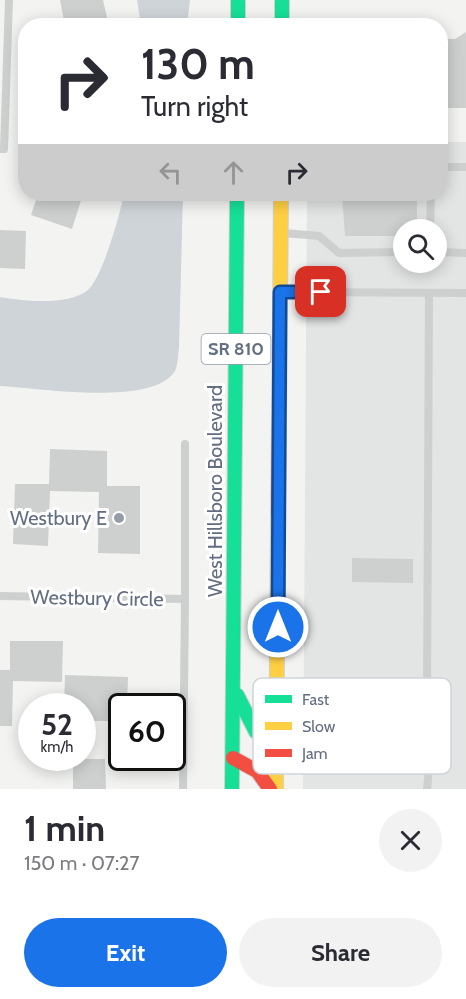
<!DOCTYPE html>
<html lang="en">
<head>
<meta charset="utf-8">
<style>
	body { margin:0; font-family:Cabin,sans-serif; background:#f2f2f3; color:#2b2b33; height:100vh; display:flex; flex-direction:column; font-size:22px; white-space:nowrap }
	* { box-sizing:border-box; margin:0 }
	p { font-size:20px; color:#7c7c81 }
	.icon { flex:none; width:33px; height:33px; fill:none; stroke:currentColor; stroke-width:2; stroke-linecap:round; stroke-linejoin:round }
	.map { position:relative; height:789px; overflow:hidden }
	.sheet { display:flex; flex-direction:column; background:#fff; flex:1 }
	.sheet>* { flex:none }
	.hud { position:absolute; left:18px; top:18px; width:430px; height:183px; border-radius:24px; box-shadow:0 3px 15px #0003; background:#fff; color:#2b2b33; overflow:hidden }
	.buttons { position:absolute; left:393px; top:219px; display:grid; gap:12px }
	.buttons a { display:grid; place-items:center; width:54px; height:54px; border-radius:50%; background:#fff; box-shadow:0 3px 15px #0003; font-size:30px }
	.speed { position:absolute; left:18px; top:693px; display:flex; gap:12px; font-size:30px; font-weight:700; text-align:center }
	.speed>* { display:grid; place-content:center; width:78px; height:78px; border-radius:50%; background:#fff; box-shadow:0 3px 15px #0003; line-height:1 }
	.speed small { font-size:15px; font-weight:400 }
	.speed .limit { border:3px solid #111; border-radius:9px; background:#fff; color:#111 }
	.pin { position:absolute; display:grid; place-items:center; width:51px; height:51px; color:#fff; margin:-26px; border-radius:12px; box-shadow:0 3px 9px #0006 }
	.me { position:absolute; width:66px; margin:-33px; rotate:0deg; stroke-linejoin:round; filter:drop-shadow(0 0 4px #0008) }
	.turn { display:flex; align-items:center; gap:21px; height:126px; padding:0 24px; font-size:27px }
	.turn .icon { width:78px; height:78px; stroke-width:2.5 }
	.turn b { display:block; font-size:42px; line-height:51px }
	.lanes { display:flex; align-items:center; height:57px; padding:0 24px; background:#0003; justify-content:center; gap:30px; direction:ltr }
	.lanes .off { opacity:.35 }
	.round { display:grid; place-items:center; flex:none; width:63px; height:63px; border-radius:32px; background:#f2f2f3 }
	.head { display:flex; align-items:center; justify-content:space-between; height:102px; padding:0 24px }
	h1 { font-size:36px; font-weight:700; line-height:45px }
	.primary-button { display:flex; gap:12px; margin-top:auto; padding:12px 24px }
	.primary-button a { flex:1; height:69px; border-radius:36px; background:#1a73e8; color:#fff; font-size:24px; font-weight:700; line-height:69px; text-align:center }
	.primary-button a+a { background:#f2f2f3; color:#2b2b33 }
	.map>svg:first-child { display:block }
	.built { fill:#e3e4e4; fill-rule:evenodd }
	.water { fill:#cfd4d8 }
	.building { fill:#ced0d0 }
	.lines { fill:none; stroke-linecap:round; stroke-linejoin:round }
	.fast-casing { stroke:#cfd0d0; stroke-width:16 }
	.slow-casing { stroke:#cfd0d0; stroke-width:16 }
	.jam-casing { stroke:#cfd0d0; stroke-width:16 }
	.lane { stroke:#cecfcf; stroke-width:8 }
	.fast { stroke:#16e098; stroke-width:14 }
	.slow { stroke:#ffcf43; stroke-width:14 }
	.jam { stroke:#f24e42; stroke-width:14 }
	.route-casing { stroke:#114b97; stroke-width:15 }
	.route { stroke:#1a73e8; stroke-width:10 }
	.poi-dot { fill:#959da9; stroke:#fff; stroke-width:2 }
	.labels { text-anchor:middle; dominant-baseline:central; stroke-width:6; stroke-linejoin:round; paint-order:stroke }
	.shield { fill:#fff; stroke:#929aa8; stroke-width:1.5 }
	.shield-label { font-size:18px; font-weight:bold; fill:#636e82 }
	.street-label { font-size:20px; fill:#636e82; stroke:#fff }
	.poi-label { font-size:20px; fill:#636e82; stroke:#fff; text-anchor:end }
	.key { fill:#fff; stroke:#d0d4da; stroke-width:1.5 }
	.key-label { font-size:16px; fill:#636e82 }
</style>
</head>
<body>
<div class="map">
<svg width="466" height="789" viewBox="0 0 466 789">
	<rect width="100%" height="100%" fill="#f3f4f2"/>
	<!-- built -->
	<path class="built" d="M 441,142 L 466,142 L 466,789 L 303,789 L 307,194 L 441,194 ZM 404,230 L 436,230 L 436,262 L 404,262 Z"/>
	<!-- water -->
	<g class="water">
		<polygon points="137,0 190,0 187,25 141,25"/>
		<path d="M 124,194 L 183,194 L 179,348 C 178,355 178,365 175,371 C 153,407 38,388 0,386 L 0,297 C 23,301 68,306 88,290 C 103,276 120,214 124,194 Z"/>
	</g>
	<!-- building -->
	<g class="building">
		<polygon points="60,0 103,0 109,26 65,26"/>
		<polygon points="466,32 466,108 441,108 441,39 455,39"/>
		<polygon points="38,194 83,194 72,229 31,215"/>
		<polygon points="342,194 417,194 417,230 404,230 404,236 345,236"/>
		<polygon points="0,230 26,231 25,269 0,268"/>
		<polygon points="50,449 107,451 107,486 140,486 140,554 98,553 99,492 50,491 48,546 13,544 15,484 49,484"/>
		<polygon points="352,558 413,559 413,583 352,582"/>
		<polygon points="10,641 63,641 62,682 13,681 12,726 0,726 0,670 10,670"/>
		<polygon points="65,675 128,677 127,706 122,706 122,721 82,721 82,706 64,706"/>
		<polygon points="73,759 105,759 106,789 73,789"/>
	</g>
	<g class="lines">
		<!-- fast casing -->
		<g class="fast-casing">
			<g id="fast">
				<polyline points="238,0 238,26"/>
				<polyline points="282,0 282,26"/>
				<polyline points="237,695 256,732 277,748"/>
				<polyline points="232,789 237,194"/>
			</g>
		</g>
		<!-- slow casing -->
		<g class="slow-casing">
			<g id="slow">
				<polyline points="280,318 281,194"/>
				<polyline points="276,789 278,513"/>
			</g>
		</g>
		<!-- jam casing -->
		<g class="jam-casing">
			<g id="jam">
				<polyline points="278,513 280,318"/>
				<polyline points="233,758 257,771 270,789"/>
			</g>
		</g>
		<!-- lane -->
		<g class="lane">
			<polyline points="0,149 4,149 9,0"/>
			<polyline points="441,167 466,167"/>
			<polyline points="430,230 431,194"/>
			<polyline points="284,233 319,236 339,253 404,252"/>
			<polyline points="436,252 466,253"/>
			<polyline points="284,292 466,293"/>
			<polyline points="0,596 185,599 183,789"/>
			<polyline points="185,599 185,444"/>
			<polyline points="280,724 296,735 336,740 429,738"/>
			<path d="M 280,748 C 329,760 380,757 430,758"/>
			<polyline points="427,789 430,758 427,700 429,293"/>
		</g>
		<!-- fast -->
		<use href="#fast" class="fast"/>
		<!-- slow -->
		<use href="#slow" class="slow"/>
		<!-- jam -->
		<use href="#jam" class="jam"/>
	</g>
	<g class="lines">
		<!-- route casing -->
		<g class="route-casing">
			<polyline id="route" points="278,627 280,292 321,292"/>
		</g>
		<!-- route -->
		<use href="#route" class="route"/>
	</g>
	<!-- markers -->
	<circle class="poi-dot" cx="119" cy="518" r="6"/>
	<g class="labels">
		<!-- shield labels -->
		<rect class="shield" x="201.5" y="334" width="69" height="30" rx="4.5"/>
		<g class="shield-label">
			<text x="236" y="349">SR 810</text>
		</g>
		<!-- street labels -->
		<g class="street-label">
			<text transform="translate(215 491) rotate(-90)">West Hillsboro Boulevard</text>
			<text transform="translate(97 598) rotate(1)">Westbury Circle</text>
		</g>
		<!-- poi labels -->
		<g class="poi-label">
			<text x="107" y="518">Westbury E</text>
		</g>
	</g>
	<!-- legend -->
	<rect x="253" y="678" width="198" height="96" rx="9" class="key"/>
	<rect x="265" y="695" width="27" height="8" fill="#16e098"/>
	<rect x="265" y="722" width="27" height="8" fill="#ffcf43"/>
	<rect x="265" y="749" width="27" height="8" fill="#f24e42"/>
	<g class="key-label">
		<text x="302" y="705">Fast</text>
		<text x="302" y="732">Slow</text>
		<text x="302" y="759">Jam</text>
	</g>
</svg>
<div class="buttons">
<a><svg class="icon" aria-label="search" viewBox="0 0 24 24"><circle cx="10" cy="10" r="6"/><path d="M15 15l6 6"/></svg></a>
</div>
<div class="speed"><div>52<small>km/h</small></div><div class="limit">60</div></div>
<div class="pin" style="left:321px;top:292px;background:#d93025"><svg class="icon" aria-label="arrive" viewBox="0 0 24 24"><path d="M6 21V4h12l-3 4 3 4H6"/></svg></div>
<svg class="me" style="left:278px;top:627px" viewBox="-20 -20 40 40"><circle r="17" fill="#1a73e8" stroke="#fff" stroke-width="3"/><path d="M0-11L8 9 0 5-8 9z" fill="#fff"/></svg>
<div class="hud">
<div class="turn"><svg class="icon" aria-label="right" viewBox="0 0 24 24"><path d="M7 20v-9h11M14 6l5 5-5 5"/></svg><div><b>130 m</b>Turn right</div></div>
<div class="lanes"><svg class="icon off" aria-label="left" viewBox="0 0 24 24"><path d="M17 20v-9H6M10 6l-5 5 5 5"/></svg><svg class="icon off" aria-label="ahead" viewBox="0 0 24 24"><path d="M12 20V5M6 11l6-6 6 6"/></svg><svg class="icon" aria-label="right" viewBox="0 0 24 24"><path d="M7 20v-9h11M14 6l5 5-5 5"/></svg></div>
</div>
</div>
<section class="sheet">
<div class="head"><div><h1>1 min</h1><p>150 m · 07:27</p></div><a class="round"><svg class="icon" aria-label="close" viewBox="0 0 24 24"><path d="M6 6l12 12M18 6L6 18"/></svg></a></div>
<div class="primary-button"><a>Exit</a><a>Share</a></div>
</section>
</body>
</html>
